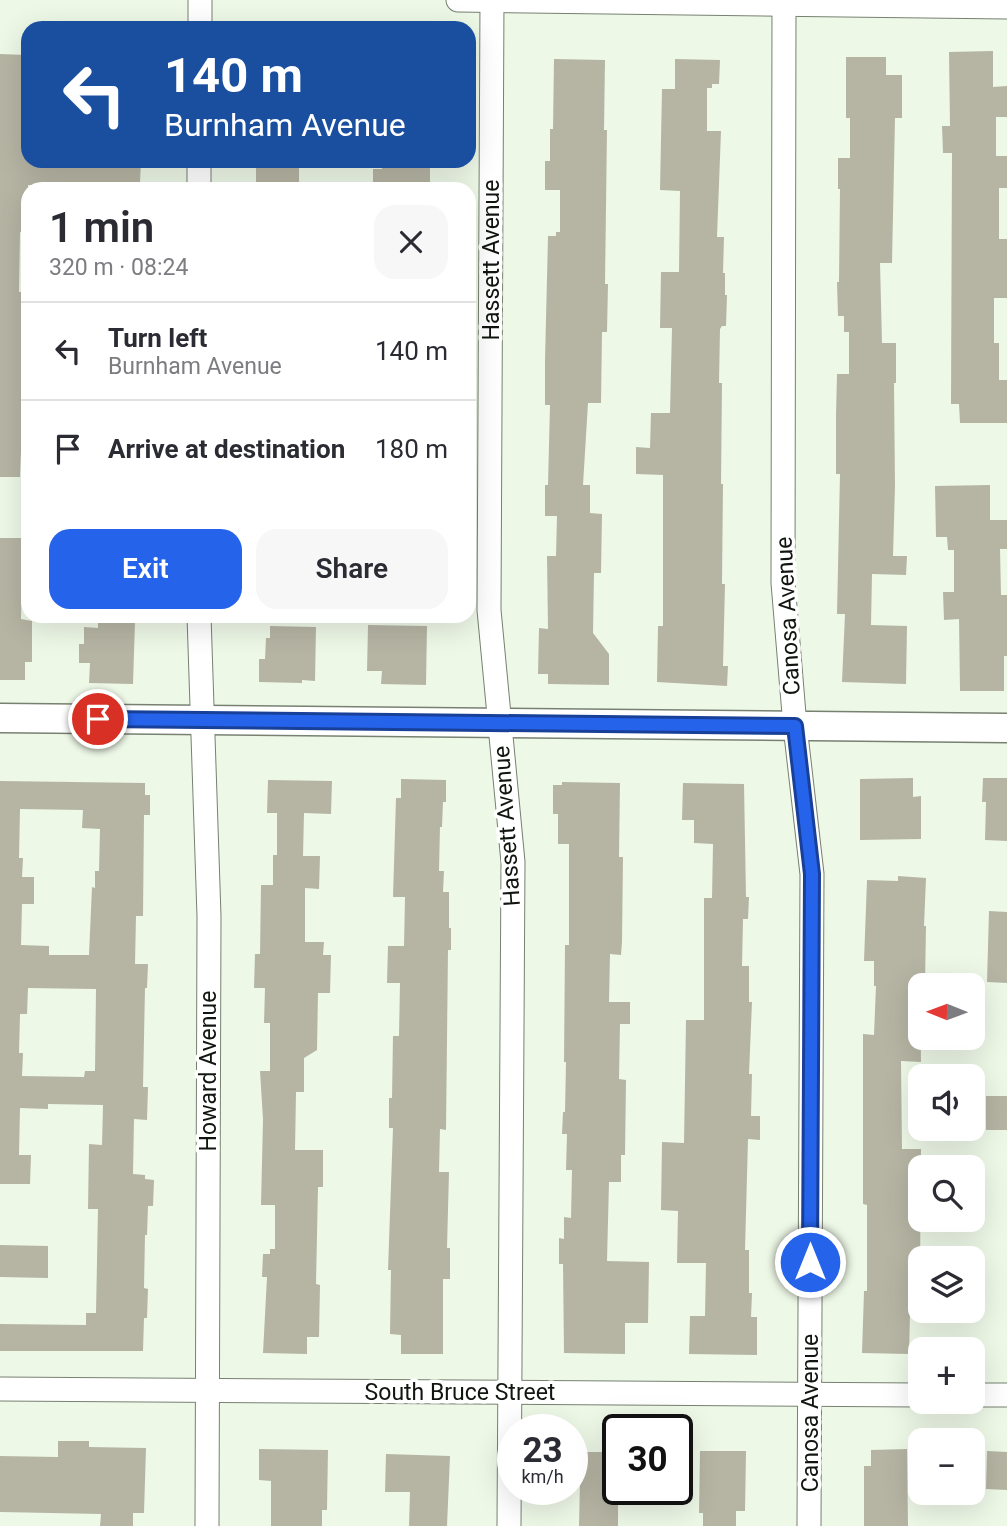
<!DOCTYPE html>
<html lang="en">
<head>
<meta charset="utf-8">
<style>
	body { margin:0; font-family:Roboto,sans-serif; background:#f7f7f7; color:#2b2b33; height:100vh; display:flex; flex-direction:column; font-size:26px; white-space:nowrap }
	* { box-sizing:border-box; margin:0 }
	p { font-size:23px; color:#7c7c81 }
	.icon { flex:none; width:38px; height:38px; fill:none; stroke:currentColor; stroke-width:2; stroke-linecap:round; stroke-linejoin:round }
	.map { position:relative; flex:1; overflow:hidden }
	.sheet { position:absolute; left:21px; top:182px; width:455px; height:441px; display:flex; flex-direction:column; background:#fff; border-radius:21px; box-shadow:0 7px 28px #0002 }
	.sheet>* { flex:none }
	.guide { position:absolute; left:21px; top:21px; width:455px; height:147px; border-radius:21px; box-shadow:0 7px 28px #0002; background:#1a4fa0; color:#fff; overflow:hidden }
	.needle { width:46px; rotate:271deg }
	.fabs { position:absolute; left:908px; top:973px; display:grid; gap:14px }
	.fabs a { display:grid; place-items:center; width:77px; height:77px; border-radius:14px; background:#fff; box-shadow:0 7px 28px #0002; font-size:35px }
	.speed { position:absolute; left:497px; top:1414px; display:flex; gap:14px; font-size:35px; font-weight:700; text-align:center }
	.speed>* { display:grid; place-content:center; width:91px; height:91px; border-radius:50%; background:#fff; box-shadow:0 7px 28px #0002; line-height:1 }
	.speed small { font-size:18px; font-weight:400 }
	.speed .limit { border:4px solid #111; border-radius:10px; background:#fff; color:#111 }
	.pin { position:absolute; display:grid; place-items:center; width:60px; height:60px; color:#fff; margin:-30px; border:4px solid #fff; border-radius:50%; box-shadow:0 2px 7px #0007 }
	.me { position:absolute; width:77px; margin:-38px; rotate:0deg; stroke-linejoin:round; filter:drop-shadow(0 0 5px #0008) }
	.turn { display:flex; align-items:center; gap:24px; height:147px; padding:0 28px; font-size:32px }
	.turn .icon { width:91px; height:91px; stroke-width:2.5 }
	.turn b { display:block; font-size:49px; line-height:60px }
	.round { display:grid; place-items:center; flex:none; width:74px; height:74px; border-radius:21px; background:#f7f7f7 }
	.headline { display:flex; align-items:center; justify-content:space-between; height:119px; padding:0 28px }
	h1 { font-size:42px; font-weight:600; line-height:52px }
	.button { display:flex; gap:14px; margin-top:auto; padding:14px 28px }
	.button a { flex:1; height:80px; border-radius:21px; background:#2563eb; color:#fff; font-size:28px; font-weight:600; line-height:80px; text-align:center }
	.button a+a { background:#f7f7f7; color:#2b2b33 }
	ul { padding:0; list-style:none }
	li { display:flex; align-items:center; gap:21px; height:98px; padding:0 28px; border-top:2px solid #e1e1e2 }
	li div { flex:1 }
	li b { display:block; font-size:26px }
	li em { font-style:normal }
	.map>svg:first-child { display:block }
	.building { fill:#b6b5a4; fill-rule:evenodd }
	.lines { fill:none; stroke-linecap:round; stroke-linejoin:round }
	.minor-casing { stroke:#778071; stroke-width:25 }
	.tertiary-casing { stroke:#778071; stroke-width:31 }
	.minor { stroke:#fff; stroke-width:23 }
	.tertiary { stroke:#fff; stroke-width:28 }
	.route-casing { stroke:#184099; stroke-width:18 }
	.route { stroke:#2563eb; stroke-width:12 }
	.labels { text-anchor:middle; dominant-baseline:central; stroke-width:7; stroke-linejoin:round; paint-order:stroke }
	.street-label { font-size:23px; fill:#11150f; stroke:#fff }
</style>
</head>
<body>
<div class="map">
<svg width="1007" height="1526" viewBox="0 0 1007 1526">
	<rect width="100%" height="100%" fill="#eef8e7"/>
	<!-- building -->
	<g class="building">
		<polygon points="993,51 993,87 1007,86 1007,117 996,117 996,156 1007,156 1007,188 999,188 999,239 1007,239 1007,298 994,298 994,343 999,343 999,380 1007,380 1007,423 960,423 959,404 951,404 952,153 943,153 942,126 950,126 949,52"/>
		<polygon points="0,54 27,55 28,161 36,161 36,164 79,164 79,161 141,161 140,182 136,182 136,186 28,185 28,232 20,232 19,292 28,292 28,318 23,318 22,376 28,376 28,399 23,399 20,477 0,477"/>
		<polygon points="846,57 886,57 886,75 902,75 902,118 895,118 892,263 880,263 882,343 896,343 896,383 894,383 895,486 893,556 907,556 906,575 872,574 871,625 907,626 906,684 842,682 845,614 837,614 840,474 836,474 836,415 837,374 849,374 849,332 844,332 844,316 838,316 837,282 839,282 840,189 838,189 838,158 850,158 850,118 846,118"/>
		<polygon points="554,59 605,60 604,130 607,130 605,284 608,284 607,332 602,332 601,403 588,403 583,485 590,485 590,513 602,514 601,573 594,573 593,633 609,654 609,685 548,684 548,674 538,674 539,628 548,629 547,556 556,556 557,516 545,516 545,485 548,485 550,405 545,405 545,361 548,236 556,236 556,232 560,232 560,190 545,190 545,161 550,161 550,129 553,129"/>
		<polygon points="675,59 720,60 719,84 712,84 712,88 707,88 707,131 721,131 717,237 724,237 723,273 725,273 725,295 727,295 726,326 722,326 720,329 719,383 722,383 721,484 723,484 722,584 725,584 723,666 728,666 727,686 657,682 658,626 663,626 663,475 636,474 636,447 650,448 651,413 670,413 672,328 660,328 661,272 679,272 680,191 660,190 662,89 675,89"/>
		<polygon points="256,161 299,161 299,185 256,184"/>
		<polygon points="382,161 430,161 430,189 373,189 373,169 382,169"/>
		<polygon points="990,485 990,520 1007,520 1007,549 1000,549 1001,595 1007,595 1007,656 1004,656 1004,691 960,691 959,619 944,620 943,592 954,592 954,550 948,550 947,537 936,537 935,486"/>
		<polygon points="0,538 22,538 22,545 28,545 28,575 22,575 21,619 32,621 32,662 25,662 25,680 0,680"/>
		<polygon points="98,621 135,622 133,684 89,683 90,663 79,663 79,644 84,644 84,627 98,628"/>
		<polygon points="368,625 427,626 426,685 381,684 382,671 367,671"/>
		<polygon points="270,626 316,627 315,681 302,680 302,683 259,682 259,659 265,659 266,638 270,638"/>
		<polygon points="913,778 913,797 921,796 921,839 860,840 860,779"/>
		<polygon points="983,778 1007,778 1007,841 985,840 986,802 982,802"/>
		<polygon points="401,779 446,780 446,802 443,802 442,827 440,827 439,871 444,871 443,892 449,892 449,928 451,928 451,950 448,950 446,1130 440,1129 439,1172 449,1172 447,1248 450,1248 450,1279 443,1279 443,1354 401,1354 401,1335 390,1334 391,1270 388,1270 393,1128 389,1128 389,1098 392,1098 393,1036 399,1036 400,983 387,983 388,946 404,946 405,897 393,897 396,798 401,798"/>
		<polygon points="268,780 332,781 331,814 304,813 303,856 320,856 319,889 305,888 305,942 324,942 323,955 331,955 330,993 318,993 317,1050 304,1058 304,1092 296,1092 295,1150 323,1150 323,1187 318,1187 316,1284 320,1285 319,1337 307,1337 307,1354 263,1353 267,1277 262,1277 263,1254 270,1254 270,1249 275,1249 275,1205 261,1205 263,1119 260,1071 270,1071 270,1023 264,1023 265,988 254,988 255,954 260,954 261,885 273,885 273,855 277,855 277,813 267,813"/>
		<path d="M 0,781 L 145,783 L 145,795 L 150,795 L 150,815 L 144,815 L 143,916 L 136,916 L 135,964 L 148,964 L 147,988 L 145,988 L 143,1087 L 148,1087 L 147,1120 L 134,1119 L 133,1174 L 145,1175 L 145,1179 L 154,1180 L 153,1206 L 148,1206 L 147,1235 L 145,1235 L 144,1288 L 148,1289 L 147,1318 L 144,1318 L 143,1351 L 0,1351 L 0,1324 L 86,1325 L 86,1313 L 96,1313 L 98,1209 L 88,1209 L 89,1144 L 102,1145 L 103,1105 L 48,1104 L 48,1109 L 20,1108 L 19,1155 L 31,1155 L 30,1184 L 0,1184 ZM 20,809 L 83,810 L 82,828 L 100,829 L 99,871 L 95,871 L 95,888 L 92,887 L 89,955 L 49,955 L 49,946 L 21,945 L 22,904 L 34,904 L 34,877 L 22,877 L 23,858 L 19,858 ZM 28,988 L 96,989 L 95,1071 L 85,1071 L 84,1077 L 22,1076 L 23,1053 L 19,1053 L 20,1014 L 27,1014 Z"/>
		<polygon points="562,782 620,783 619,857 623,857 622,942 621,955 610,954 609,1002 630,1002 630,1024 620,1024 619,1079 626,1080 625,1155 621,1155 621,1182 609,1182 607,1261 649,1262 648,1323 625,1323 625,1354 564,1353 563,1264 559,1264 559,1238 564,1239 564,1217 571,1218 572,1170 566,1170 567,1134 562,1134 563,1112 565,1112 566,1062 564,1062 565,945 569,945 569,844 558,844 558,814 553,814 553,785 562,785"/>
		<polygon points="683,783 744,784 746,897 749,897 748,919 743,919 742,966 749,966 749,1002 752,1002 749,1074 752,1074 751,1116 760,1116 760,1140 748,1139 745,1250 749,1250 749,1293 752,1293 751,1317 757,1317 757,1355 689,1354 690,1316 705,1316 706,1263 677,1263 678,1211 661,1210 662,1142 684,1143 686,1020 704,1020 704,898 712,898 713,844 694,843 694,820 682,820"/>
		<polygon points="898,876 926,878 924,926 926,926 925,985 920,985 921,1062 901,1061 902,1149 921,1149 920,1273 911,1273 909,1354 862,1353 864,1291 867,1291 867,1205 863,1204 863,1034 874,1035 876,986 874,986 874,961 864,961 867,880 898,881"/>
		<polygon points="989,911 1007,912 1007,983 987,982"/>
		<rect x="986" y="1096" width="21" height="34"/>
		<polygon points="0,1245 48,1246 48,1278 0,1277"/>
		<polygon points="58,1441 89,1441 89,1447 146,1448 144,1513 133,1513 133,1526 100,1526 101,1514 0,1512 0,1456 58,1457"/>
		<polygon points="259,1449 328,1450 327,1510 322,1510 322,1526 271,1526 271,1481 259,1480"/>
		<polygon points="907,1449 908,1526 864,1526 864,1466 871,1466 871,1450"/>
		<polygon points="700,1451 746,1451 745,1511 736,1511 736,1526 703,1526 703,1513 699,1513"/>
		<polygon points="987,1451 1007,1452 1007,1490 986,1489"/>
		<polygon points="572,1452 612,1452 612,1473 618,1473 618,1526 579,1526 580,1480 575,1480 575,1476 572,1476"/>
		<polygon points="386,1454 450,1456 447,1526 409,1526 410,1492 385,1492"/>
	</g>
	<g class="lines">
		<!-- minor casing -->
		<g class="minor-casing">
			<g id="minor">
				<polyline points="458,0 1007,7"/>
				<polyline points="492,0 489,610 513,862 509,1526"/>
				<polyline points="784,0 783,583 795,726 812,874 809,1526"/>
				<polyline points="200,28 200,0"/>
				<polyline points="199,189 199,161"/>
				<polyline points="199,616 209,916 207,1526"/>
				<polyline points="0,1389 920,1395"/>
				<polyline points="973,1395 1007,1395"/>
			</g>
		</g>
		<!-- tertiary casing -->
		<g class="tertiary-casing">
			<polyline id="tertiary" points="0,718 1007,728"/>
		</g>
		<!-- minor -->
		<use href="#minor" class="minor"/>
		<!-- tertiary -->
		<use href="#tertiary" class="tertiary"/>
	</g>
	<g class="lines">
		<!-- route casing -->
		<g class="route-casing">
			<polyline id="route" points="98,719 795,726 812,874 810,1262"/>
		</g>
		<!-- route -->
		<use href="#route" class="route"/>
	</g>
	<g class="labels">
		<!-- street labels -->
		<g class="street-label">
			<text transform="translate(491 260) rotate(-90)">Hassett Avenue</text>
			<text transform="translate(788 616) rotate(-93)">Canosa Avenue</text>
			<text transform="translate(507 826) rotate(-94)">Hassett Avenue</text>
			<text transform="translate(208 1071) rotate(-90)">Howard Avenue</text>
			<text x="460" y="1392">South Bruce Street</text>
			<text transform="translate(810 1413) rotate(-90)">Canosa Avenue</text>
		</g>
	</g>
</svg>
<div class="fabs">
<a><svg class="needle" viewBox="-14 -14 28 28"><path d="M0-13l5 13h-10z" fill="#e53935"/><path d="M0 13l5-13h-10z" fill="#7c7c81"/></svg></a>
<a><svg class="icon" aria-label="sound" viewBox="0 0 24 24"><path d="M4 9h4l5-4v14l-5-4H4zM17 9q2 3 0 6"/></svg></a>
<a><svg class="icon" aria-label="search" viewBox="0 0 24 24"><circle cx="10" cy="10" r="6"/><path d="M15 15l6 6"/></svg></a>
<a><svg class="icon" aria-label="layers" viewBox="0 0 24 24"><path d="M12 4l9 5-9 5-9-5zM3 14l9 5 9-5"/></svg></a>
<a>+</a>
<a>−</a>
</div>
<div class="speed"><div>23<small>km/h</small></div><div class="limit">30</div></div>
<div class="pin" style="left:98px;top:719px;background:#d93025"><svg class="icon" aria-label="arrive" viewBox="0 0 24 24"><path d="M6 21V4h12l-3 4 3 4H6"/></svg></div>
<svg class="me" style="left:810px;top:1262px" viewBox="-20 -20 40 40"><circle r="17" fill="#2563eb" stroke="#fff" stroke-width="3"/><path d="M0-11L8 9 0 5-8 9z" fill="#fff"/></svg>
<div class="guide">
<div class="turn"><svg class="icon" aria-label="left" viewBox="0 0 24 24"><path d="M17 20v-9H6M10 6l-5 5 5 5"/></svg><div><b>140 m</b>Burnham Avenue</div></div>
</div>
<section class="sheet">
<div class="headline"><div><h1>1 min</h1><p>320 m · 08:24</p></div><a class="round"><svg class="icon" aria-label="close" viewBox="0 0 24 24"><path d="M6 6l12 12M18 6L6 18"/></svg></a></div>
<ul>
<li><svg class="icon" aria-label="left" viewBox="0 0 24 24"><path d="M17 20v-9H6M10 6l-5 5 5 5"/></svg><div><b>Turn left</b><p>Burnham Avenue</p></div><em>140 m</em></li>
<li><svg class="icon" aria-label="arrive" viewBox="0 0 24 24"><path d="M6 21V4h12l-3 4 3 4H6"/></svg><div><b>Arrive at destination</b></div><em>180 m</em></li>
</ul>
<div class="button"><a>Exit</a><a>Share</a></div>
</section>
</div>
</body>
</html>
